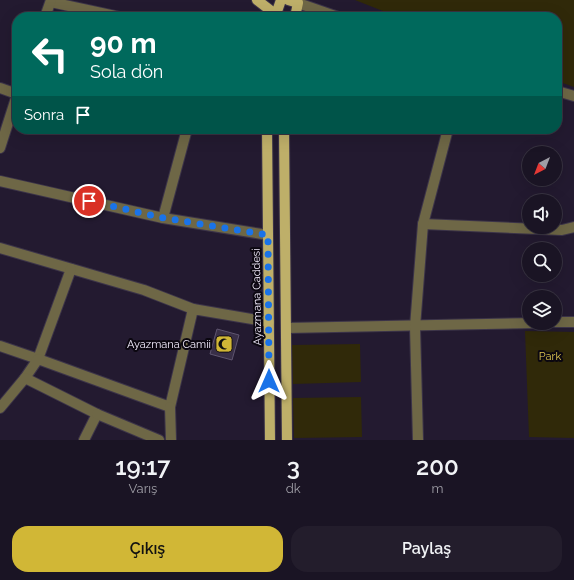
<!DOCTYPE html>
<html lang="tr">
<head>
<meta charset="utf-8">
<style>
	body { margin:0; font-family:Raleway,sans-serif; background:#231d2c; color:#f1f3f6; height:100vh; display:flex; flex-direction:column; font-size:15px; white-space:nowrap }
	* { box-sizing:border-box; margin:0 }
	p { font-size:13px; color:#9f9ea6 }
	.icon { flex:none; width:22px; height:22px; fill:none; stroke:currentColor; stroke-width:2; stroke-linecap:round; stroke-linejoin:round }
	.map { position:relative; height:440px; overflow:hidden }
	.drawer { display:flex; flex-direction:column; background:#1a1424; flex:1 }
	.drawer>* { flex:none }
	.guide { position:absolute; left:12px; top:12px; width:550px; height:122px; border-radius:16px; box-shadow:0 4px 16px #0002,0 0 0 1px #383341; background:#00695c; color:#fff; overflow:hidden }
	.needle { width:26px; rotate:222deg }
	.fabs { position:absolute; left:522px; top:146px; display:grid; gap:8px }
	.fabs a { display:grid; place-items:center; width:40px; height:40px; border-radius:50%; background:#1a1424; box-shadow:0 4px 16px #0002,0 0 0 1px #383341; font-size:20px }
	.pin { position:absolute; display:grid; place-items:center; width:34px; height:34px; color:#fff; margin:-17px; border:2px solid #fff; border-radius:50%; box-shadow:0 1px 4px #0007 }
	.me { position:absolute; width:44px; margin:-22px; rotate:0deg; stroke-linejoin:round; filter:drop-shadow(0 0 3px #0008) }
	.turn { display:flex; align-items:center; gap:14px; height:84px; padding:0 12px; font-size:18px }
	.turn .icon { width:52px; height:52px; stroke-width:2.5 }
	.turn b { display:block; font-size:28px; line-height:34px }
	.then { display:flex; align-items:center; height:38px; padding:0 12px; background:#0003; gap:8px; font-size:15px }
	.eta { display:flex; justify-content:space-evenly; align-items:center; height:68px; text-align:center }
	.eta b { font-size:24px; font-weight:600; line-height:28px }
	.action { display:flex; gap:8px; margin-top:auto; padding:8px 12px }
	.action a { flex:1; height:46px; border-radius:16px; background:#d1b736; color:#111; font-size:16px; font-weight:600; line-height:46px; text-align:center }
	.action a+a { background:#231d2c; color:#f1f3f6 }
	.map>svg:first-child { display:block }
	.green { fill:#302909 }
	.building { fill:#392f47; stroke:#5f556f }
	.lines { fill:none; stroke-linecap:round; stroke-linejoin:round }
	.minor-casing { stroke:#3c3449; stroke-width:12 }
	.major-casing { stroke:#3c3449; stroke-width:12 }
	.minor { stroke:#6e6746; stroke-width:10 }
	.major { stroke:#beaf69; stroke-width:10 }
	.route { stroke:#1a73e8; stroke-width:7; stroke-dasharray:0 12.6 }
	.labels { text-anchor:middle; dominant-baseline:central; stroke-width:4; stroke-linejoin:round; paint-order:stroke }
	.street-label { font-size:11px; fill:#f5efff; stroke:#0b0710 }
	.poi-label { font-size:11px; fill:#f5efff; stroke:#0b0710; text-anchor:end }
	.park-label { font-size:11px; fill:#dfc651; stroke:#0b0710 }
</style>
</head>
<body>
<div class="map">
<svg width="574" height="440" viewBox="0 0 574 440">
	<rect width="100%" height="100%" fill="#231a30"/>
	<!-- green -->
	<g class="green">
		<polygon points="355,0 574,0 574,87 557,81 557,17 398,17"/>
		<polygon points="525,331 574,332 574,438 529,437"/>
		<polygon points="360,344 361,382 293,384 292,345"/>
		<polygon points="361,397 362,437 294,438 293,398"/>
	</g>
	<!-- building -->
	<polygon class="building" points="217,329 239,335 232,360 210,354"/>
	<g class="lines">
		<!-- minor casing -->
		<g class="minor-casing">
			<g id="minor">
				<polyline points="298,0 298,3 338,17"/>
				<polyline points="51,2 120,17"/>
				<polyline points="45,17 51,0"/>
				<polyline points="0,88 17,94"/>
				<polyline points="557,91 574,96"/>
				<polyline points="0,148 17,95"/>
				<polyline points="0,181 163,218 268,235"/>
				<polyline points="163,218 187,129"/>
				<polyline points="423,224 562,230 574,227"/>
				<polyline points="0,248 144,290 193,309"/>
				<polyline points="555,322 574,322"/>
				<polyline points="286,328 537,323"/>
				<polyline points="0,346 38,359 71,269"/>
				<polyline points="25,378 38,359 170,407 193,309 269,322"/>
				<polyline points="170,407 171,440"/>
				<polyline points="0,408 25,378 97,414 84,440"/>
				<polyline points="97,414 159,440"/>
				<polyline points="418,440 415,327 423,224 448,129"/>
			</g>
		</g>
		<!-- major casing -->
		<g class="major-casing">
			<g id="major">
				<polyline points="257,0 279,17"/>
				<polyline points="288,0 298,3 295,17"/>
				<polyline points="275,17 281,0"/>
				<polyline points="267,129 270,440"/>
				<polyline points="284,129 287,440"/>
			</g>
		</g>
		<!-- minor -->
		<use href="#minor" class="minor"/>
		<!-- major -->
		<use href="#major" class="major"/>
	</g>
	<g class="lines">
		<!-- route -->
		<polyline class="route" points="89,201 164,218 268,235 269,381"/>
	</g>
	<!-- icons -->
	<defs>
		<g id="mosque-square" transform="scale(0.9)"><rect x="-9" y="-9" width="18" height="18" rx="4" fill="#d1b736" stroke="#0b0710"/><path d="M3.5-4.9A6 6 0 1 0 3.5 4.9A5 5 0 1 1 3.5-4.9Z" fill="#111"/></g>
	</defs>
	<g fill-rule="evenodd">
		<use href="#mosque-square" x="224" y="344"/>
	</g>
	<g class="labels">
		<!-- street labels -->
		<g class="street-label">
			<text transform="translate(257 297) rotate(-91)">Ayazmana Caddesi</text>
		</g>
		<!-- poi labels -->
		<g class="poi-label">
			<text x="211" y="344">Ayazmana Camii</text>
		</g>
		<!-- park labels -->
		<g class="park-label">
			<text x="550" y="356">Park</text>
		</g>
	</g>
</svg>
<div class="fabs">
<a><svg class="needle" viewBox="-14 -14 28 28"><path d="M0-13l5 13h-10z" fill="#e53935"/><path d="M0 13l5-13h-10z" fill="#9f9ea6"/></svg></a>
<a><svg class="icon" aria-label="sound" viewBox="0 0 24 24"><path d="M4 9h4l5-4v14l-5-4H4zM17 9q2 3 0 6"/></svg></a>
<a><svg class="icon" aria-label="search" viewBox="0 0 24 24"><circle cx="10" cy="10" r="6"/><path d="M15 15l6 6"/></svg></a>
<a><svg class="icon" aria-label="layers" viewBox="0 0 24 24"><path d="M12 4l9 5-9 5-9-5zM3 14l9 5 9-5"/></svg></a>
</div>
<div class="pin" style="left:89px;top:201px;background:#d93025"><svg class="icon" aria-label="arrive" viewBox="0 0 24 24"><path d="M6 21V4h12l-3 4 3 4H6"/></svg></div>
<svg class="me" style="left:269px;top:381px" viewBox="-20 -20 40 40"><path d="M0-17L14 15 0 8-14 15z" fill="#1a73e8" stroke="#fff" stroke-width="4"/></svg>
<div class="guide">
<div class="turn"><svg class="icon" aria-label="left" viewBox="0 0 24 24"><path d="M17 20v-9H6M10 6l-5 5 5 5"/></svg><div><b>90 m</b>Sola dön</div></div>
<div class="then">Sonra<svg class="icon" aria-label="arrive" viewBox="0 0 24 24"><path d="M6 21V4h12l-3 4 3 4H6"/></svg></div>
</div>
</div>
<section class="drawer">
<div class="eta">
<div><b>19:17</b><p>Varış</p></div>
<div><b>3</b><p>dk</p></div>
<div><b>200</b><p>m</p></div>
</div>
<div class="action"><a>Çıkış</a><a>Paylaş</a></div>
</section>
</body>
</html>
